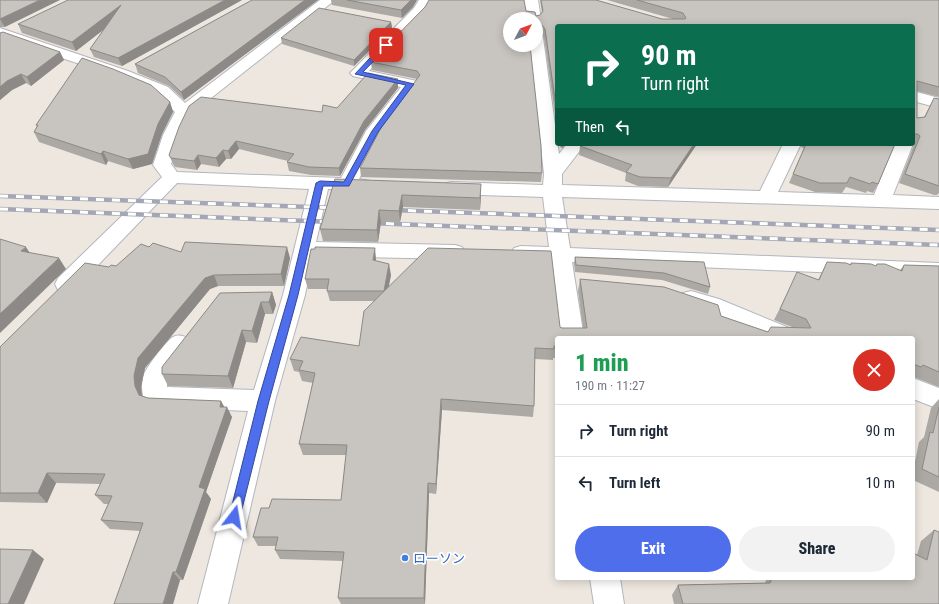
<!DOCTYPE html>
<html lang="en">
<head>
<meta charset="utf-8">
<style>
	body { margin:0; font-family:"Roboto Condensed","Noto Sans JP",sans-serif; background:#f2f2f3; color:#1f2937; height:100vh; display:flex; flex-direction:column; font-size:15px; white-space:nowrap }
	* { box-sizing:border-box; margin:0 }
	p { font-size:13px; color:#747a83 }
	.icon { flex:none; width:22px; height:22px; fill:none; stroke:currentColor; stroke-width:2; stroke-linecap:round; stroke-linejoin:round }
	.map { position:relative; flex:1; overflow:hidden }
	.sheet { position:absolute; left:555px; top:336px; width:360px; height:244px; display:flex; flex-direction:column; background:#fff; border-radius:4px; box-shadow:0 2px 10px #0003 }
	.sheet>* { flex:none }
	.hud { position:absolute; left:555px; top:24px; width:360px; height:122px; border-radius:4px; box-shadow:0 2px 10px #0003; background:#0b6e4f; color:#fff; overflow:hidden }
	.needle { width:26px; rotate:49deg }
	.fabs { position:absolute; left:503px; top:12px; display:grid; gap:8px }
	.fabs a { display:grid; place-items:center; width:40px; height:40px; border-radius:50%; background:#fff; box-shadow:0 2px 10px #0003; font-size:20px }
	.pin { position:absolute; display:grid; place-items:center; width:34px; height:34px; color:#fff; margin:-17px; border-radius:8px; box-shadow:0 2px 6px #0006 }
	.me { position:absolute; width:44px; margin:-22px; rotate:14deg; stroke-linejoin:round; filter:drop-shadow(0 0 3px #0008) }
	.turn { display:flex; align-items:center; gap:14px; height:84px; padding:0 20px; font-size:18px }
	.turn .icon { width:52px; height:52px; stroke-width:2.5 }
	.turn b { display:block; font-size:28px; line-height:34px }
	.then { display:flex; align-items:center; height:38px; padding:0 20px; background:#0003; gap:8px; font-size:15px }
	.round { display:grid; place-items:center; flex:none; width:42px; height:42px; border-radius:21px; background:#f2f2f3 }
	.headline { display:flex; align-items:center; justify-content:space-between; height:68px; padding:0 20px }
	h1 { font-size:24px; font-weight:800; line-height:30px; color:#1e9e55 }
	.cta { display:flex; gap:8px; margin-top:auto; padding:8px 20px }
	.cta a { flex:1; height:46px; border-radius:24px; background:#4e6eec; color:#fff; font-size:16px; font-weight:800; line-height:46px; text-align:center }
	.cta a+a { background:#f2f2f3; color:#1f2937 }
	ul { padding:0; list-style:none }
	li { display:flex; align-items:center; gap:12px; height:52px; padding:0 20px; border-top:1px solid #e0e1e3 }
	li div { flex:1 }
	li b { display:block; font-size:15px }
	li em { font-style:normal }
	.map>svg:first-child { display:block }
	.lines { fill:none; stroke-linecap:round; stroke-linejoin:round }
	.minor-casing { stroke:#b3b6be; stroke-width:2 }
	.minor { fill:#fff; fill-rule:evenodd }
	.rail-casing { stroke:#a3a6b5; stroke-width:4.5 }
	.rail { stroke:#fff; stroke-width:3; stroke-dasharray:8; stroke-linecap:butt }
	.wall { fill:#aca9a4 }
	.shaded-wall { fill:#8c8986 }
	.building { fill:#c8c4bf; stroke:#8c8986 }
	.route { fill:#4e6eec; stroke:#334899 }
	.shop-dot { fill:#3f7fe0; stroke:#fff; stroke-width:1.5 }
	.labels { text-anchor:middle; dominant-baseline:central; stroke-width:3.5; stroke-linejoin:round; paint-order:stroke }
	.near-shop-label { font-size:13px; fill:#366cbe; stroke:#fff; text-anchor:start }
</style>
</head>
<body>
<div class="map">
<svg width="939" height="604" viewBox="0 0 939 604">
	<rect width="100%" height="100%" fill="#ede7e0"/>
	<g class="lines">
		<!-- minor casing -->
		<g class="minor-casing">
			<g id="minor">
				<path d="M 320,0 L 335,0 L 191,114 L 181,135 L 171,164 L 177,172 L 341,178 L 366,131 L 401,87 L 353,76 L 350,73 L 414,8 L 419,0 L 433,0 L 424,14 L 369,71 L 417,81 L 419,84 L 383,132 L 359,179 L 370,181 L 372,185 L 370,189 L 363,191 L 328,189 L 316,242 L 455,245 L 462,247 L 465,252 L 462,257 L 455,259 L 313,256 L 305,295 L 275,401 L 228,604 L 198,604 L 248,411 L 155,407 L 146,404 C 142,396 141,386 143,377 C 144,370 167,340 173,337 C 179,334 183,336 188,338 L 192,344 L 167,378 L 167,387 L 254,390 L 283,295 L 309,189 L 177,183 L 74,290 L 66,292 L 58,290 L 55,284 L 58,278 L 162,177 L 153,165 L 163,135 L 175,112 L 156,93 L 118,77 L 0,37 L 0,28 L 128,71 L 168,87 L 185,103 Z"/>
				<polygon points="524,0 538,0 541,19 539,22 536,23 536,19 527,19"/>
				<polygon points="536,34 541,35 543,38 559,154 567,144 585,144 562,174 562,185 760,191 783,144 801,144 778,192 874,195 895,144 913,144 893,195 939,197 939,209 562,197 570,248 939,263 939,277 572,262 584,338 560,338 551,261 521,260 514,258 511,253 514,248 521,246 549,247 543,197 451,194 444,192 442,188 444,184 451,182 543,185 544,174 530,45 536,45"/>
				<polygon points="913,91 939,98 939,108 913,101"/>
				<polygon points="691,291 719,299 799,332 803,338 768,338 703,311 683,305 680,299 683,293"/>
				<polygon points="913,378 939,388 939,409 913,399"/>
				<polygon points="590,578 620,578 624,604 594,604"/>
			</g>
		</g>
		<!-- minor -->
		<use href="#minor" class="minor"/>
		<!-- rail casing -->
		<g class="rail-casing">
			<g id="rail">
				<polyline points="0,196 338,208"/>
				<polyline points="0,209 334,222"/>
				<polyline points="392,210 939,230"/>
				<polyline points="370,223 939,245"/>
			</g>
		</g>
		<!-- rail -->
		<use href="#rail" class="rail"/>
	</g>
	<!-- wall -->
	<g class="wall">
		<polygon points="0,0 5,27 0,27"/>
		<polygon points="242,0 122,66 94,57 90,49 104,29 76,51 22,33 18,24"/>
		<polygon points="252,0 318,0 184,100 169,86 138,73 135,64"/>
		<polygon points="331,0 417,0 413,7 402,18 332,5"/>
		<polygon points="540,0 596,0 662,19 673,19 607,0 939,0 939,97 917,91 917,118 924,117 934,98 939,99 939,193 937,195 934,195 899,183 914,145 913,142 913,26 557,26 557,128 544,38 541,34 536,33 536,19 510,19 542,173 541,182 361,177 360,168 417,79 372,70 371,62 425,7 526,11 536,16 540,15 542,13"/>
		<polygon points="391,22 392,28 354,66 282,44 281,38"/>
		<polygon points="0,33 60,52 64,60 31,86 26,83 12,90 0,100"/>
		<polygon points="398,88 365,130 340,176 311,175 289,171 287,162 288,161 239,149 231,159 226,159 219,167 201,164 197,170 175,167 173,164 169,155 337,108"/>
		<polygon points="170,102 173,112 162,134 152,164 133,169 108,161 106,165 39,142 34,132 37,127 36,125"/>
		<polygon points="559,144 566,144 562,148 560,147"/>
		<polygon points="581,144 697,144 668,187 638,186 625,181 626,173 579,155 580,146"/>
		<polygon points="802,144 895,144 878,184 873,193 867,191 866,193 846,187 842,193 815,192 789,183 804,148 801,147"/>
		<polygon points="335,179 481,195 480,210 403,207 400,222 381,222 378,242 323,241 320,229"/>
		<polygon points="149,247 181,252 290,258 284,286 218,286 210,289 145,368 141,387 142,396 148,398 221,401 224,407 232,417 206,492 211,499 183,580 180,580 173,604 140,531 110,529 101,520 108,504 104,504 95,495 100,484 56,483 47,503 0,502 0,347 109,267 116,266"/>
		<polygon points="575,257 704,262 710,287 708,294 662,280 575,272 574,264"/>
		<polygon points="376,259 376,261 391,275 388,288 560,327 562,328 583,328 578,291 580,279 721,316 768,332 792,327 774,320 792,284 818,280 827,262 850,264 876,266 877,264 900,270 904,265 939,266 939,387 914,377 913,377 913,338 557,338 557,358 553,358 553,360 535,359 534,406 533,417 442,410 436,494 429,493 425,604 341,604 338,598 343,561 280,559 275,550 276,546 258,546 253,537 269,508 341,500 346,455 303,455 299,444 313,383 302,381 299,372 294,371 290,359 359,346 375,301 330,301 327,291 328,289 308,289 305,279"/>
		<polygon points="272,292 276,305 273,314 265,314 257,343 246,342 233,388 168,386 162,374"/>
		<polygon points="939,399 939,492 913,480 913,471 919,442 924,437 931,408"/>
		<polygon points="934,530 939,604 674,604 672,595 678,585 765,583 767,578 913,578 917,555 921,541"/>
	</g>
	<!-- shaded-wall -->
	<g class="shaded-wall">
		<polygon points="40,0 60,0 5,27 0,19"/>
		<polygon points="225,0 242,0 122,66 118,58"/>
		<polygon points="305,0 318,0 184,100 181,92"/>
		<polygon points="411,0 417,0 413,7 402,18 401,10"/>
		<polygon points="121,5 124,14 76,51 72,42"/>
		<polygon points="391,22 392,28 354,66 354,60"/>
		<polygon points="60,52 64,60 31,86 27,77"/>
		<polygon points="21,74 26,83 12,90 0,100 0,87 7,81"/>
		<polygon points="398,79 398,88 365,130 340,176 339,168 364,121"/>
		<polygon points="170,102 173,112 162,134 152,164 133,169 128,159 158,124"/>
		<polygon points="236,141 239,149 231,159 228,151"/>
		<polygon points="562,144 566,144 562,148"/>
		<polygon points="694,144 697,144 668,187 671,178"/>
		<polygon points="223,150 226,159 219,167 216,158"/>
		<polygon points="103,151 108,161 106,165 101,154"/>
		<polygon points="198,155 201,164 197,170 194,161"/>
		<polygon points="481,184 481,195 480,210 480,198"/>
		<polygon points="402,195 403,207 400,222 399,211"/>
		<polygon points="379,210 381,222 378,242 377,230"/>
		<polygon points="26,247 33,258 21,251"/>
		<polygon points="287,247 290,258 284,286 281,274"/>
		<polygon points="375,248 376,259 375,270 373,260"/>
		<polygon points="59,258 66,269 0,333 0,314"/>
		<polygon points="389,264 391,275 386,301 384,291"/>
		<polygon points="214,275 218,286 210,289 145,368 141,387 142,396 139,395 135,386 134,376 138,358 205,278"/>
		<polygon points="272,292 276,305 273,314 269,302"/>
		<polygon points="261,302 265,314 257,343 252,331"/>
		<polygon points="242,330 246,342 233,388 228,376"/>
		<polygon points="441,399 442,410 436,494 436,484"/>
		<polygon points="221,401 226,410 227,407 232,417 206,492 211,499 183,580 176,572"/>
		<polygon points="47,473 56,483 47,503 38,493"/>
		<polygon points="428,483 429,493 425,604 424,598"/>
		<polygon points="33,550 44,559 24,604 8,604"/>
		<polygon points="173,572 180,580 173,604 163,604"/>
	</g>
	<!-- building -->
	<g class="building">
		<polygon points="0,0 40,0 0,19"/>
		<polygon points="68,0 225,0 118,58 90,49 121,5 72,42 18,24"/>
		<polygon points="252,0 305,0 181,92 165,77 135,64"/>
		<polygon points="347,0 411,0 401,10"/>
		<polygon points="429,0 524,0 526,11 535,12 536,16 540,15 543,11 541,0 596,0 662,19 685,19 686,18 683,13 637,0 939,0 939,87 917,81 917,118 925,117 934,98 939,99 939,186 905,174 920,136 918,134 913,134 913,26 557,26 557,113 545,29 542,25 537,24 536,25 536,19 510,19 510,45 530,45 541,146 542,173 360,168 383,124 420,75 417,71 371,62 425,7"/>
		<polygon points="319,8 391,22 354,60 281,38"/>
		<polygon points="3,32 60,52 27,77 21,74 7,81 0,87 0,33"/>
		<polygon points="82,58 113,69 151,85 170,102 158,124 148,154 128,159 103,151 101,154 34,132 38,125 36,125"/>
		<polygon points="368,73 398,79 364,121 339,168 309,167 287,162 294,154 236,141 228,151 223,150 216,158 198,155 194,161 171,158 169,155 179,127 189,106 201,97 322,112 323,105 337,108"/>
		<polygon points="581,144 694,144 671,178 640,177 626,172 632,165 580,146"/>
		<polygon points="806,144 895,144 878,184 872,182 870,184 850,177 847,183 820,183 793,174"/>
		<polygon points="335,179 481,184 480,198 402,195 399,211 379,210 377,230 320,229"/>
		<polygon points="0,239 26,247 21,251 59,258 0,314"/>
		<polygon points="185,242 287,247 281,274 214,275 205,278 138,358 134,376 135,386 139,395 148,398 221,401 220,407 227,407 199,487 205,489 176,572 173,572 163,604 114,604 143,523 101,520 112,496 95,495 105,474 47,473 38,493 0,493 0,347 85,263 109,267 111,265 116,266 141,244 149,247 153,243 181,252"/>
		<polygon points="315,247 375,248 373,260 389,264 384,291 327,291 329,279 305,279 311,249 315,249"/>
		<polygon points="428,248 551,251 560,327 562,328 587,328 580,279 664,287 718,305 721,316 768,332 771,327 811,328 806,319 780,309 797,272 819,280 827,262 846,263 851,265 851,263 871,264 876,266 877,264 885,264 902,271 904,265 939,266 939,372 923,365 921,367 913,364 913,338 557,338 557,346 554,346 554,349 535,348 534,406 441,399 436,484 428,483 424,598 338,598 344,552 275,550 278,537 253,537 261,508 269,508 272,499 341,500 347,445 299,444 315,373 299,370 303,361 290,359 301,337 359,346 364,311"/>
		<polygon points="575,257 704,262 710,287 664,273 576,265"/>
		<polygon points="272,292 269,302 261,302 252,331 242,330 228,376 162,374 162,367 220,293"/>
		<polygon points="939,407 939,477 922,469 930,432 933,433"/>
		<polygon points="934,530 939,532 939,604 683,604 678,585 770,583 772,578 913,578 913,553 927,560"/>
		<polygon points="0,549 33,550 8,604 0,604"/>
	</g>
	<!-- route -->
	<polygon class="route" points="384,43 389,45 363,72 414,84 378,132 349,186 323,186 298,295 269,401 239,521 234,522 230,521 229,517 258,401 289,295 316,183 320,181 344,182 372,131 406,85 355,74"/>
	<!-- markers -->
	<circle class="shop-dot" cx="405" cy="558" r="4"/>
	<g class="labels">
		<!-- near-shop labels -->
		<g class="near-shop-label">
			<text x="413" y="558">ローソン</text>
		</g>
	</g>
</svg>
<div class="fabs">
<a><svg class="needle" viewBox="-14 -14 28 28"><path d="M0-13l5 13h-10z" fill="#e53935"/><path d="M0 13l5-13h-10z" fill="#747a83"/></svg></a>
</div>
<div class="pin" style="left:386px;top:45px;background:#d93025"><svg class="icon" aria-label="arrive" viewBox="0 0 24 24"><path d="M6 21V4h12l-3 4 3 4H6"/></svg></div>
<svg class="me" style="left:234px;top:517px" viewBox="-20 -20 40 40"><path d="M0-17L14 15 0 8-14 15z" fill="#4e6eec" stroke="#fff" stroke-width="4"/></svg>
<div class="hud">
<div class="turn"><svg class="icon" aria-label="right" viewBox="0 0 24 24"><path d="M7 20v-9h11M14 6l5 5-5 5"/></svg><div><b>90 m</b>Turn right</div></div>
<div class="then">Then<svg class="icon" aria-label="left" viewBox="0 0 24 24"><path d="M17 20v-9H6M10 6l-5 5 5 5"/></svg></div>
</div>
<section class="sheet">
<div class="headline"><div><h1>1 min</h1><p>190 m · 11:27</p></div><a class="round" style="background:#d93025;color:#fff"><svg class="icon" aria-label="close" viewBox="0 0 24 24"><path d="M6 6l12 12M18 6L6 18"/></svg></a></div>
<ul>
<li><svg class="icon" aria-label="right" viewBox="0 0 24 24"><path d="M7 20v-9h11M14 6l5 5-5 5"/></svg><div><b>Turn right</b></div><em>90 m</em></li>
<li><svg class="icon" aria-label="left" viewBox="0 0 24 24"><path d="M17 20v-9H6M10 6l-5 5 5 5"/></svg><div><b>Turn left</b></div><em>10 m</em></li>
</ul>
<div class="cta"><a>Exit</a><a>Share</a></div>
</section>
</div>
</body>
</html>
